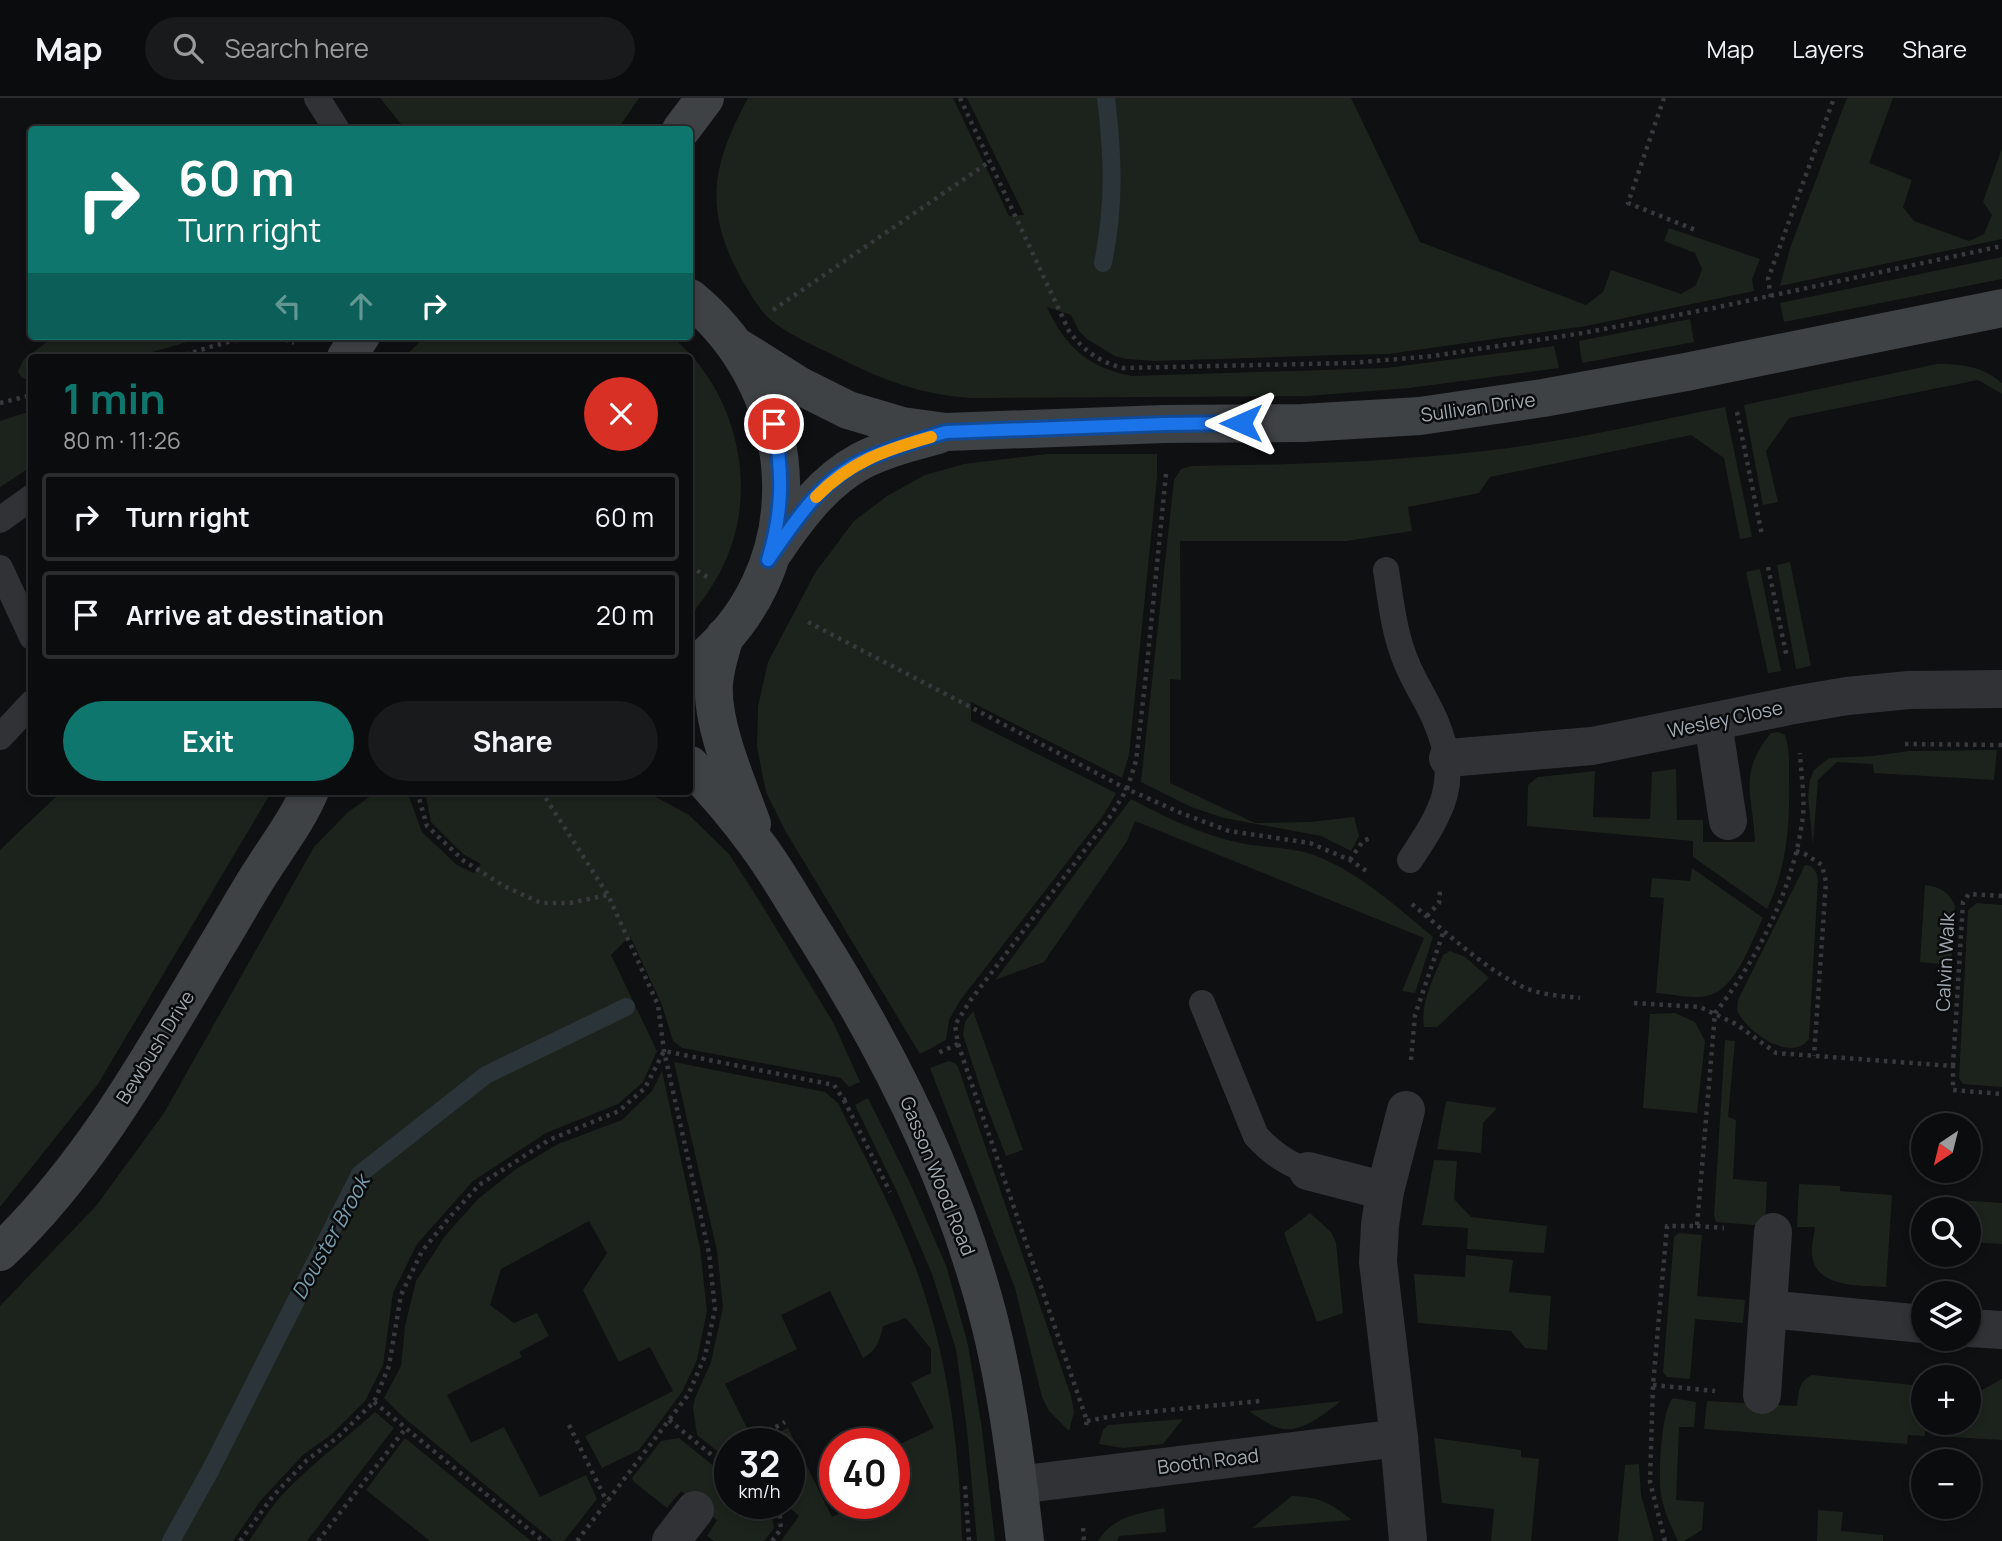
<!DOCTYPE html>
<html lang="en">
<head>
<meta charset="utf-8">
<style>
	body { margin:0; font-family:Manrope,sans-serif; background:#191a1b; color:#f1f3f6; height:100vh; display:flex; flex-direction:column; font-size:26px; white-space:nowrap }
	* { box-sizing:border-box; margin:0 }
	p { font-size:23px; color:#9a9b9d }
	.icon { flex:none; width:38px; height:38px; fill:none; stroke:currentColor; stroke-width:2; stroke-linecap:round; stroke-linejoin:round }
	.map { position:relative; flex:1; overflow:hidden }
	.side { position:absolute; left:28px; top:256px; width:665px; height:441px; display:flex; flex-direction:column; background:#0b0c0d; border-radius:7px; box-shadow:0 4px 10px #0003,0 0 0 2px #2b2c2e }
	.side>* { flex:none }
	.top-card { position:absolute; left:28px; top:28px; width:665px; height:214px; border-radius:7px; box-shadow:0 4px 10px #0003,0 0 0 2px #2b2c2e; background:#0f766e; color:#fff; overflow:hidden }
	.needle { width:46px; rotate:215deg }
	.tools { position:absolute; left:1911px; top:1015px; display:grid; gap:14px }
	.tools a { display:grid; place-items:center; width:70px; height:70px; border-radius:50%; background:#0b0c0d; box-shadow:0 4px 10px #0003,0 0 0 2px #2b2c2e; font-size:35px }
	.speed { position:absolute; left:714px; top:1330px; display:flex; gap:14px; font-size:35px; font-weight:700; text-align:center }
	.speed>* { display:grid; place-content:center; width:91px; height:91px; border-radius:50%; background:#0b0c0d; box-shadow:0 4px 10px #0003,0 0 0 2px #2b2c2e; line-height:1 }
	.speed small { font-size:18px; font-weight:400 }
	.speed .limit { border:10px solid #d22; background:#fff; color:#111 }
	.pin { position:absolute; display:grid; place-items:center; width:60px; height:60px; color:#fff; margin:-30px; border:4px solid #fff; border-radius:50%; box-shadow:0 2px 7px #0007 }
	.me { position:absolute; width:77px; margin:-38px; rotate:270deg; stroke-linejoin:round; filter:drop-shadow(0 0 5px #0008) }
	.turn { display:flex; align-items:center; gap:24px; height:147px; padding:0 35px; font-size:32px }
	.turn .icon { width:91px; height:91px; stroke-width:2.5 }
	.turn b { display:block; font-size:49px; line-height:60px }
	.lanes { display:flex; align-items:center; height:66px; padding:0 35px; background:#0003; justify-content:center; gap:35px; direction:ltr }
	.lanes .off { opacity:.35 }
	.round { display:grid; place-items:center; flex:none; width:74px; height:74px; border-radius:37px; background:#191a1b }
	.head { display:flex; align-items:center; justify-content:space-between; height:119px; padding:0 35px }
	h1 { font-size:42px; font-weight:700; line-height:52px; color:#0f766e }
	.cta { display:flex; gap:14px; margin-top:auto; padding:14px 35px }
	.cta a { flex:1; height:80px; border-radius:42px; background:#0f766e; color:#fff; font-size:28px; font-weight:700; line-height:80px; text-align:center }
	.cta a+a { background:#191a1b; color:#f1f3f6 }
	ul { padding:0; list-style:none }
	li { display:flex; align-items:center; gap:21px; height:88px; margin:0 14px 10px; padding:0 21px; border:4px solid #2b2c2e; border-radius:7px }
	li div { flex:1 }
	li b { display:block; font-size:26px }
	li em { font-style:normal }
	header { display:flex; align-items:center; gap:42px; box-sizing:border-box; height:98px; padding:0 35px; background:#0b0c0d; border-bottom:2px solid #2b2c2e }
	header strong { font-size:33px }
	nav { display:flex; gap:38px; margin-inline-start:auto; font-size:24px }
	.search { width:490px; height:63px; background:#191a1b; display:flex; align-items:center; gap:18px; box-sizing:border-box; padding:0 24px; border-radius:38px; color:#9a9b9d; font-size:26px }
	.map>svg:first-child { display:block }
	.green { fill:#1c231c }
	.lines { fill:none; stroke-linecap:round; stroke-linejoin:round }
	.stream { stroke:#2a3439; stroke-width:18 }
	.path { stroke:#37393c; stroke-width:4.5; stroke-dasharray:3.5 5; stroke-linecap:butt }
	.lane { stroke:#313236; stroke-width:26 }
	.street { stroke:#313236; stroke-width:38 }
	.secondary { stroke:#3f4245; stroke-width:38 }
	.route-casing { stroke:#114b97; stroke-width:18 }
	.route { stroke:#1a73e8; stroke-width:12 }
	.slow { stroke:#f59e0b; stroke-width:12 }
	.labels { text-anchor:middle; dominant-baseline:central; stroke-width:5; stroke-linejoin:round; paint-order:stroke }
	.street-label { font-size:19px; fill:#a1a9b1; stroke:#0a0b0c }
	.water-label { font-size:21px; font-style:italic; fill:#789dac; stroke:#0a0b0c }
</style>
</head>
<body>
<header>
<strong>Map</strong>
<div class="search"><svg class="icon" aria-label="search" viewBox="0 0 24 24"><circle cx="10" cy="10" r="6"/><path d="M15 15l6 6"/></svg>Search here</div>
<nav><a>Map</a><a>Layers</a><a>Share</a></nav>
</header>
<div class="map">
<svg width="2002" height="1443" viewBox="0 0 2002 1443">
	<rect width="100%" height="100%" fill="#0f1011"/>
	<!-- green -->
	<g class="green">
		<polygon points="380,0 639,0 618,31 406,32"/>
		<path d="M 748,0 L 953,0 L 1009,118 L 1024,117 L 967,0 L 1351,0 L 1420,144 L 1586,207 L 1603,194 L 1611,172 L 1681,196 L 1696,187 L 1702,171 L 1695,155 L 1664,143 L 1669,130 L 1760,161 L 1752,181 L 1754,193 L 1586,228 L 1388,256 L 1337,257 L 1155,263 L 1127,261 L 1115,258 L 1087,241 L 1079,233 L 1071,217 L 1047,209 C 1065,249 1089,270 1132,278 L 1386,270 L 1554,248 L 1559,270 L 1409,290 L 1308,298 L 972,300 C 923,297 885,283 841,261 C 818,249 792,239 772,223 C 758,211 750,195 741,180 C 703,111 712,67 748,0 Z"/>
		<polygon points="1847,0 1893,0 1869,65 1912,82 1903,109 1914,123 1969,143 1984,136 1992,117 1983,104 2002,50 2002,141 1780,188 1790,150"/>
		<polygon points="2002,159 2002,181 1784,224 1780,205"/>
		<polygon points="1690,221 1694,244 1582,265 1579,243"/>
		<polygon points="55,238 209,238 134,259 32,259 31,284 21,279 18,273 24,261"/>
		<path d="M 426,238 L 671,238 C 734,289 759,384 727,459 C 718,481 705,500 690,518 L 690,259 L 404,259 Z"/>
		<path d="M 1937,266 C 1962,266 1982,268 2002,285 L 2002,296 L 1978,282 L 1789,320 L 1766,353 L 1778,404 L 1763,407 L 1744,307 Z"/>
		<path d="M 1725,309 L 1752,439 L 1740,441 L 1724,360 L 1691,337 L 1490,379 L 1479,395 L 1408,409 L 1412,433 L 1346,443 L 1180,443 L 1181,582 L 1170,581 L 1170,685 L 1255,725 L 1310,724 L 1354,719 L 1359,738 L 1351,753 L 1321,738 L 1224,720 L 1191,709 L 1141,684 L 1174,382 L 1181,371 L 1191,368 C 1289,367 1387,364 1484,353 C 1565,344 1645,325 1725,309 Z"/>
		<polygon points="31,313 31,369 0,389 0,323"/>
		<polygon points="1047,356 1157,356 1157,379 1129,657 1122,680 971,604 971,623 1116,695 1105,715 959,904 949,922 946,942 920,956 786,734 766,694 757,649 758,608 768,564 815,475 854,423 887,398 925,377 964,366"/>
		<polygon points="1790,464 1811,568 1796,571 1777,467"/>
		<polygon points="1760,471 1781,573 1768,575 1746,474"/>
		<path d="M 1778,634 L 1785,637 C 1790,652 1789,666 1789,681 C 1790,726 1787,770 1767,811 L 1693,759 L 1693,743 L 1527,728 L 1528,687 L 1538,679 L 1595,673 L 1593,719 L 1650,721 L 1652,674 L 1676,671 L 1677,722 L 1703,722 L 1703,744 L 1755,744 C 1753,696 1737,677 1771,635 Z"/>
		<polygon points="1997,652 1994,682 1874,675 1873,666 1837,664 1818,682 1813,747 1808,699 1810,682 1814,672 1829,660 1873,658 1909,653"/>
		<polygon points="62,693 272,693 98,986 0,1109 0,752"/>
		<polygon points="378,693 407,693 422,734 457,767 474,775 481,766 463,756 431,724 425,693 645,693 689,717 729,756 762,807 834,926 860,984 849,989 841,980 682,950 673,943 662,907 630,838 611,857 657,953 643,984 618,1006 546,1035 473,1083 417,1146 393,1195 383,1267 365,1303 332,1336 303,1357 261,1402 233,1443 0,1443 0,1208 96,1108 164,1015 314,749 348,714"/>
		<path d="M 1131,701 C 1165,719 1202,737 1240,745 C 1265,750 1290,749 1314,757 C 1359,774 1397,809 1433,839 L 1415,895 L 1402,893 L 1424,840 L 1135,723 L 1127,743 L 1044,864 L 995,882 Z"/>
		<path d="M 1805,767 L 1811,768 L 1816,774 L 1818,781 L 1809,941 C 1791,966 1745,933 1737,912 L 1738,902 Z"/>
		<path d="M 1692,770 L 1763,820 C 1751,844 1735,894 1706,898 C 1690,901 1672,896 1656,895 L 1664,800 L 1650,799 L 1652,780 L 1690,783 Z"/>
		<path d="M 1925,787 C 1940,789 1948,793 1955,808 L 1951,867 L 1920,864 Z"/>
		<polygon points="1977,805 2002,807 2002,989 1963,986 1959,980 1968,812"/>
		<path d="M 1450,853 L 1465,859 L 1489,880 L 1437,929 L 1424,929 C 1420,904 1434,880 1443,857 Z"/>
		<polygon points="973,913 1023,1052 1006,1058 986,1007 963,937 965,924"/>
		<polygon points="1675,915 1695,924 1705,943 1697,1015 1643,1010 1650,916"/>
		<polygon points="1725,942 1735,943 1728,1019 1736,1022 1733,1081 1767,1084 1765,1128 1716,1124 1714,1117"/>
		<polygon points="949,963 955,965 958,969 1071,1298 1074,1314 1069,1333 1049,1313 1042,1299 1015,1190 930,970"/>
		<path d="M 674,964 L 825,994 L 838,1005 C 867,1064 900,1123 921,1185 C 949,1267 960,1356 962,1443 L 781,1443 L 799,1418 L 784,1405 L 789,1405 L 789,1346 L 755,1346 L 788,1330 L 832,1419 L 860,1405 L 894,1405 L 894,1349 L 934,1330 L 911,1285 L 931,1275 L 931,1251 L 906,1220 L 883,1228 C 880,1243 876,1253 863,1260 L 830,1193 L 781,1217 L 797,1251 L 725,1286 L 748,1332 L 738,1346 L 730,1346 L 730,1356 L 726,1360 L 697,1337 L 693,1310 L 695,1300 L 711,1264 L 723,1209 L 717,1153 Z"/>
		<polygon points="662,973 700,1150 707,1213 697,1262 682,1294 639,1352 602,1370 585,1338 673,1293 650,1249 619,1264 583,1192 607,1155 589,1123 501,1171 490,1207 514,1225 537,1215 549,1238 519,1254 522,1259 447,1297 471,1345 504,1329 540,1399 586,1377 597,1401 564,1443 553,1443 402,1318 384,1300 401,1268 405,1228 416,1183 445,1138 478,1101 516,1071 558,1046 622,1022 652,993"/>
		<polygon points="868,1000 911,1087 947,1170 968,1247 982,1331 995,1443 977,1443 967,1332 956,1251 932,1176 898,1096 855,1007"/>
		<polygon points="1446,1003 1497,1010 1483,1025 1481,1055 1437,1051"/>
		<polygon points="1434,1062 1457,1063 1454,1101 1471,1119 1547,1128 1544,1155 1467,1151 1468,1130 1422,1127"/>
		<path d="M 1799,1086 L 1840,1088 L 1840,1093 L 1892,1097 L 1886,1189 C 1861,1187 1816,1191 1812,1157 C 1811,1148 1814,1138 1815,1129 L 1797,1129 Z"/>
		<polygon points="1944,1101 2002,1105 2002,1146 1969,1144 1969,1111 1944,1111"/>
		<polygon points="1310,1115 1331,1134 1336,1145 1343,1215 1317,1224 1284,1135"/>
		<polygon points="1679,1135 1702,1137 1697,1198 1745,1202 1743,1225 1695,1221 1690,1281 1667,1279 1663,1274 1674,1139"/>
		<polygon points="1466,1157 1513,1162 1509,1194 1551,1198 1547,1252 1525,1250 1511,1233 1418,1225 1414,1176 1465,1179"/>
		<path d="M 1812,1277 L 1923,1288 L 1925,1338 L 1908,1337 L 1907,1346 L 1704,1331 L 1707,1303 L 1797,1308 C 1799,1295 1798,1283 1812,1277 Z"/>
		<polygon points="2002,1281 2002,1342 1934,1338 1935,1325 1969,1325 1969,1291 1982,1292"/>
		<path d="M 1673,1300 L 1696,1304 L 1694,1329 L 1679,1329 L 1676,1402 L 1704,1404 L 1702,1432 L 1684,1443 L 1678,1443 C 1671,1428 1664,1413 1661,1397 C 1658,1379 1661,1312 1673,1300 Z"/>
		<path d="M 1341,1303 C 1326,1315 1300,1337 1279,1330 C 1269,1327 1258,1319 1249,1313 Z"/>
		<path d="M 375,1314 L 394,1330 L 307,1443 L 249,1443 C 259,1428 269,1412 281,1398 C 309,1368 344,1342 375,1314 Z"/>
		<polygon points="1183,1321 1163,1346 1123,1350 1099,1346 1103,1332 1108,1327"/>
		<polygon points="405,1340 531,1443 430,1443 366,1392"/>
		<polygon points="679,1340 730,1381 730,1405 760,1405 771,1414 774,1430 764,1443 714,1443 707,1438 717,1422 681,1393 667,1410 634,1384 632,1380 661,1343"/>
		<polygon points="1434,1340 1521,1352 1521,1359 1539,1361 1531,1443 1491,1443 1494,1411 1442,1405"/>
		<polygon points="1639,1366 1641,1397 1654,1443 1618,1443 1625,1367"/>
		<path d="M 1292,1398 C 1320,1399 1330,1405 1352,1422 L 1252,1430 Z"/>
		<path d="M 1164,1410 L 1166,1434 L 1119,1438 L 1117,1443 L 1098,1443 C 1113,1418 1138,1416 1164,1410 Z"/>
		<polygon points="1818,1412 1843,1414 1841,1433 1883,1437 1883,1443 1817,1443"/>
	</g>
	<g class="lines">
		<!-- stream -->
		<g class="stream">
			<path d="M 1103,165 C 1115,106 1113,58 1106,0"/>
			<polyline points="171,1443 210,1373 360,1076 486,977 626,909"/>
		</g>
		<!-- path -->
		<g class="path">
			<path d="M 960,0 L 1069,233 C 1083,252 1099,264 1123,270 L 1352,265 L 1433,258 L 1583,235 L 1714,210 L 2002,148"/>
			<polyline points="1664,0 1628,105 1698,133"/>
			<polyline points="1771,199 1768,181 1834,0"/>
			<polyline points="773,212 989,64"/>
			<path d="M 177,259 C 212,250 258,228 294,245"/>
			<polyline points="0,305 32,297"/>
			<polyline points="1737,314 1762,437"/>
			<polyline points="1166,376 1146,577 1136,663 1127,691 1181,715 1229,733 1310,745 1350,762 1368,774"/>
			<polyline points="690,468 707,479"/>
			<polyline points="1768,469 1787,560"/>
			<polyline points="808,524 1127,691 1109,720 970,903 955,927 958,946 938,955"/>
			<polyline points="1905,646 2002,647"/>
			<polyline points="417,693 427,728 464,763 504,788 541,805 570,805 608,797"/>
			<polyline points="541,693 608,797 658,907 664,953 709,1155 715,1211 705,1258 688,1297 577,1443"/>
			<polyline points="1796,753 1805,756 1822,767 1826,784 1814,958"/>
			<polyline points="1350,762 1363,743 1371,740"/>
			<path d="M 1412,806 C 1445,833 1482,869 1521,888 C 1539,897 1561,898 1580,900"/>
			<polyline points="1427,818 1439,805 1440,793"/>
			<polyline points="1634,905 1700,909 1736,926 1776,955 1953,968 1953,992 2002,996"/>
			<polyline points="958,946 1087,1323 1086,1327"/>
			<polyline points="1411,962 1415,917 1444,832"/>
			<polyline points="1953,968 1963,804 1969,796 2002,798"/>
			<polyline points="844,1002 890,1094"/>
			<polyline points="1697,1128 1724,1130"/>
			<polyline points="1927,1278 1949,1279"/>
			<polyline points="1653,1287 1715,1293"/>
			<polyline points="374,1304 543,1443"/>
			<polyline points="669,1322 730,1372"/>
			<polyline points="1087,1323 1118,1317 1260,1303"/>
			<polyline points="569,1327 607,1404"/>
			<polyline points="746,1346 785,1324"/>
			<polyline points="965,1388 969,1443"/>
			<polyline points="1083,1430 1084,1443"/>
			<polyline points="240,1443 273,1398 307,1362 338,1339 374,1304 389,1268 401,1197 422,1153 449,1120 479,1087 549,1042 619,1013 645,990 664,953 834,987 844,1002 849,999"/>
			<polyline points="318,1443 406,1330"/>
			<polyline points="772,1443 781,1431 779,1410 773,1405"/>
			<path d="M 1665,1443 L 1650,1384 L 1653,1287 L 1667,1128 L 1697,1128 L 1715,915 C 1757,862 1792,793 1802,725 C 1806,703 1801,678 1800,655"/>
		</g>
		<!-- lane -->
		<g class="lane">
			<polyline points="317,0 337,32"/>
			<polyline points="0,422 32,399"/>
			<polyline points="0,470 32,539"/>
			<path d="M 1386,472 C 1391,504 1394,536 1407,566 C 1415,586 1428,604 1436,624 C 1461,684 1443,712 1410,762"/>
			<polyline points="0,639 32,605"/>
			<path d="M 1202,905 L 1256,1038 C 1272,1055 1286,1065 1308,1073"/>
		</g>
		<!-- street -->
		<g class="street">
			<polyline points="1713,624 1728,723"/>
			<polyline points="1448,660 1592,648 1794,607 1847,598 1909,592 2002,591"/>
			<polyline points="1308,1073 1385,1093"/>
			<polyline points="1768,1211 1923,1226"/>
			<polyline points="1969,1230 2002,1232"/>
			<polyline points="1762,1297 1773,1134"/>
			<polyline points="1399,1340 1378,1164 1380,1127 1385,1093 1406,1012"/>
			<polyline points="1018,1387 1399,1340 1408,1443"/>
			<polyline points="671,1443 695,1412"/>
		</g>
		<!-- secondary -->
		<g class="secondary">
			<polyline points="681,32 705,0"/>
			<path d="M 690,200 C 807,296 816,477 690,571"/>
			<polyline points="736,248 800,288 848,312 902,328 946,334 1164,326 1303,325 1420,318 1543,300 1686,274 2002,210"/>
			<polyline points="346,259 361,238"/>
			<path d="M 775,452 C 798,418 824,383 861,363 C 884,351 912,344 938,337"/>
			<path d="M 725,538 C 720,554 715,570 714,586 C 711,626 738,687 752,726"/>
			<path d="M 690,667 C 714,692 738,720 758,748 C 779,776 796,808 815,837 C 883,945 942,1059 978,1182 C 1004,1266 1015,1356 1025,1443"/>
			<path d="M 0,1154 C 96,1063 158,945 225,834 C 237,814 248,794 261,774 C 278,747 297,723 310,693"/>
		</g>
	</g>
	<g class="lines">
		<!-- route casing -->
		<g class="route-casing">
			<path id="route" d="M 774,326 C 783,375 783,414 768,462 C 794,425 821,381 864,362 C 890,350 919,342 946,334 L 1164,326 L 1241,325"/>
		</g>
		<!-- route -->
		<use href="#route" class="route"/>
		<!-- slow -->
		<path class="slow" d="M 816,399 C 850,364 885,352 931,339"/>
	</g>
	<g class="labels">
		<!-- street labels -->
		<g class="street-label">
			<text transform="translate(1478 309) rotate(-8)">Sullivan Drive</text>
			<text transform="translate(1725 621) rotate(-12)">Wesley Close</text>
			<text transform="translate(1945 864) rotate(-87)">Calvin Walk</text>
			<text transform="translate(155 949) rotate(-58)">Bewbush Drive</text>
			<text transform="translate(938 1078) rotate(68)">Gasson Wood Road</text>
			<text transform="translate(1208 1363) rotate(-7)">Booth Road</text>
		</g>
		<!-- water labels -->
		<g class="water-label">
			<text transform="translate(330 1139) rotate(-61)">Douster Brook</text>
		</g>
	</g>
</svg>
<div class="tools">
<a><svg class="needle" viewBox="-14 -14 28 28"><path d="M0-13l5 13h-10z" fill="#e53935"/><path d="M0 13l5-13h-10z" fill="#9a9b9d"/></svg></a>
<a><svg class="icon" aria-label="search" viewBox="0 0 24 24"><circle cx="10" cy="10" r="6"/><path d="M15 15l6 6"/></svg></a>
<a><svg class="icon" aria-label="layers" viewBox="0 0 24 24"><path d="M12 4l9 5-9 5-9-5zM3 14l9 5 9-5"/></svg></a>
<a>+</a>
<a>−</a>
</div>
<div class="speed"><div>32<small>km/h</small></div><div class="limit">40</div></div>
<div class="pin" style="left:774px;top:326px;background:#d93025"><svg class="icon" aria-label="arrive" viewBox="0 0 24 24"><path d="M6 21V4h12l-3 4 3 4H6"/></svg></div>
<svg class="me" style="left:1241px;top:325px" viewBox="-20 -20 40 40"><path d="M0-17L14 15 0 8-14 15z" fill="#1a73e8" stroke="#fff" stroke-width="4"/></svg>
<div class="top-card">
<div class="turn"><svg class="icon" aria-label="right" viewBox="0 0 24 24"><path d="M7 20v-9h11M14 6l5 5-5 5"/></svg><div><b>60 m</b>Turn right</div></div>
<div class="lanes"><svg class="icon off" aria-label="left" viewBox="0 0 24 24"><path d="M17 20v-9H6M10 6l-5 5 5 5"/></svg><svg class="icon off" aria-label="ahead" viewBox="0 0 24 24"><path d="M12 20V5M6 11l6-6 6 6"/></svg><svg class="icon" aria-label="right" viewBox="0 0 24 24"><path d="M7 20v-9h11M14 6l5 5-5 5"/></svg></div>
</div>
<section class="side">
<div class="head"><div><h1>1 min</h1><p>80 m · 11:26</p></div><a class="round" style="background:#d93025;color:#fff"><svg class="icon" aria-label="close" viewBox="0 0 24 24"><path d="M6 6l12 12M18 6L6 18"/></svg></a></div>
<ul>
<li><svg class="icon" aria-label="right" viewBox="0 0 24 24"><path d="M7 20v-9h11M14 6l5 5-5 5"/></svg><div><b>Turn right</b></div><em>60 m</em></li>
<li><svg class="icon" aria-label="arrive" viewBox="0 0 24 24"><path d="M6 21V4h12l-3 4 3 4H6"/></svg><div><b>Arrive at destination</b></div><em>20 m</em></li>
</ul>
<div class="cta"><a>Exit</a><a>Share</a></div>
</section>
</div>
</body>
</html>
